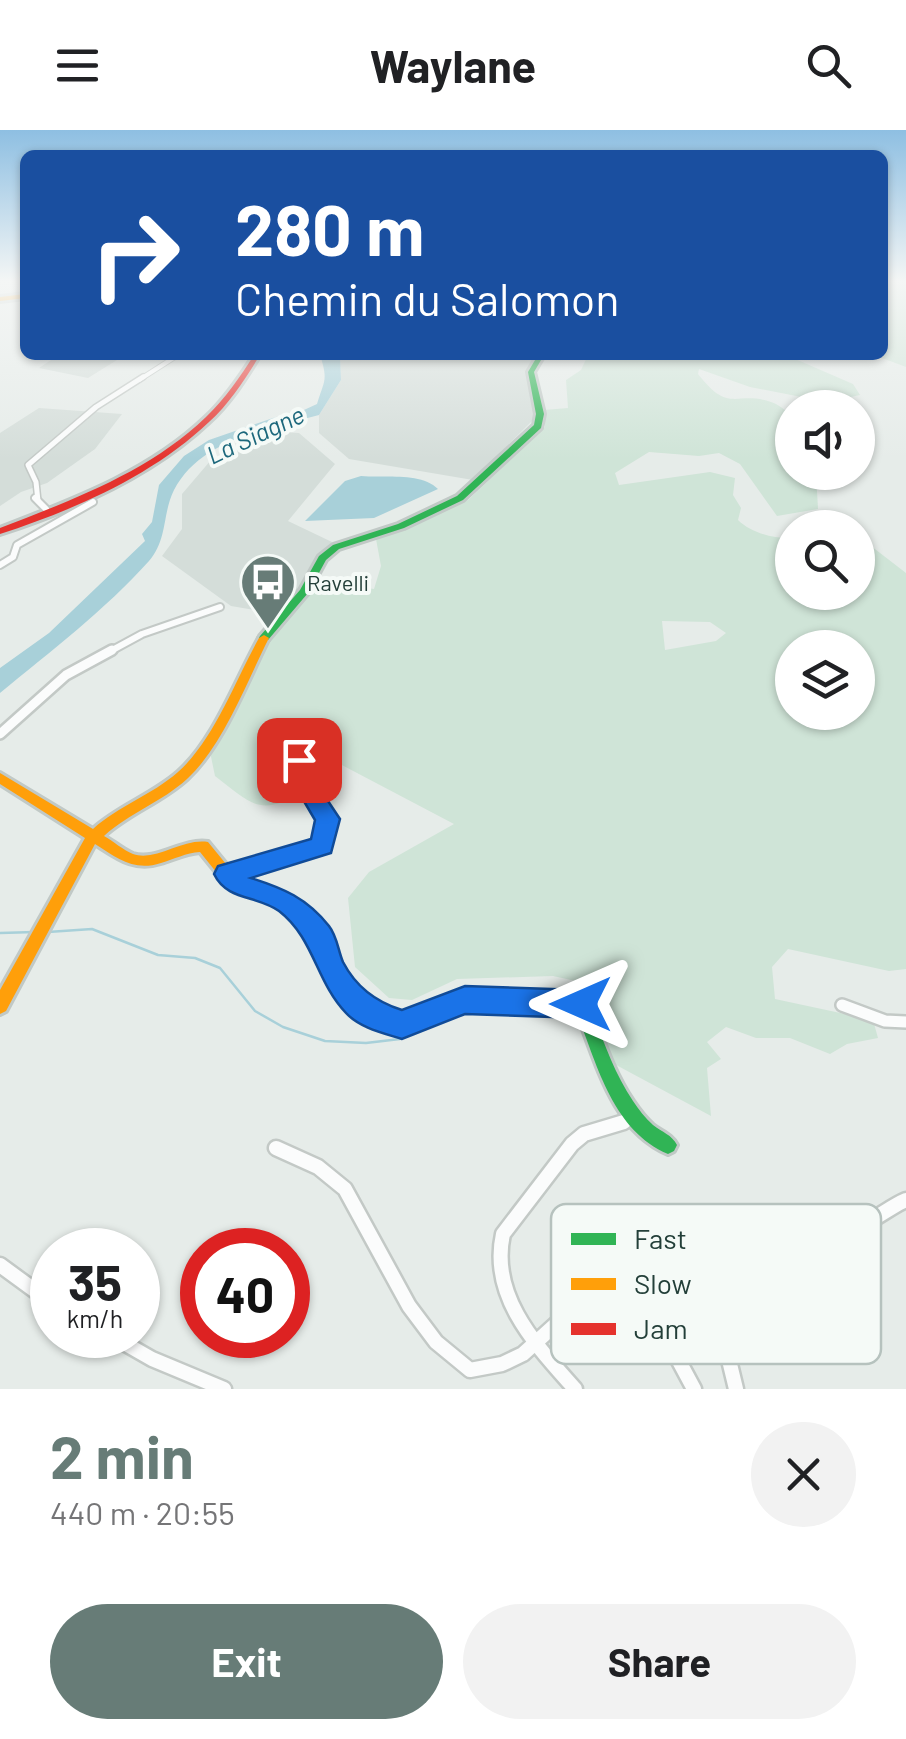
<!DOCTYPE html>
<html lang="en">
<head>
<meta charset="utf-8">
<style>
	body { margin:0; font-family:Barlow,sans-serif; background:#f2f2f2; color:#202124; height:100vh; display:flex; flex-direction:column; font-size:38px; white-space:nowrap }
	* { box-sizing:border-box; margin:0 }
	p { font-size:32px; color:#757577 }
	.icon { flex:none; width:55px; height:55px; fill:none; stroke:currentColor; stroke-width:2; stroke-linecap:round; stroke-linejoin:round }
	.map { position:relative; height:1259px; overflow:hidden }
	.drawer { display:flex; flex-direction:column; background:#fff; flex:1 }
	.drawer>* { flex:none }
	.banner { position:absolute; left:20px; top:20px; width:868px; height:210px; border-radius:15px; box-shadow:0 2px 8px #0004; background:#1a4fa0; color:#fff; overflow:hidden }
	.tools { position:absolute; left:775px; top:260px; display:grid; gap:20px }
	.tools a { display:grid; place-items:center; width:100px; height:100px; border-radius:50%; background:#fff; box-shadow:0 2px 8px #0004; font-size:50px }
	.speed { position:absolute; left:30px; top:1098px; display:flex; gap:20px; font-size:50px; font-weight:700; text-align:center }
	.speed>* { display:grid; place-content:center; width:130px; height:130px; border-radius:50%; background:#fff; box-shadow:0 2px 8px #0004; line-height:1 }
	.speed small { font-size:25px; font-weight:400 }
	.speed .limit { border:15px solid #d22; background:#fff; color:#111 }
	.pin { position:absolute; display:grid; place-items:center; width:85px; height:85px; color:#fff; margin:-42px; border-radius:20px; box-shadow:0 5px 15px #0006 }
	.me { position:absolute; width:110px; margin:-55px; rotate:270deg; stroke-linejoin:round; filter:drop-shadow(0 0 8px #0008) }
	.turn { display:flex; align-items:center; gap:35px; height:210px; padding:0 50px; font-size:45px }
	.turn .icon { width:130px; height:130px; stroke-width:2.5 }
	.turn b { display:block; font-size:70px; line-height:85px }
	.round { display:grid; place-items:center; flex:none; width:105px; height:105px; border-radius:52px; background:#f2f2f2 }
	.overview { display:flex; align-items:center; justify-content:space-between; height:170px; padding:0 50px }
	h1 { font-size:60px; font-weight:700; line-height:75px; color:#677c77 }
	.cta { display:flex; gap:20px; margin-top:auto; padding:20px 50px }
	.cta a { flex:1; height:115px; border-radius:60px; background:#677c77; color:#fff; font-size:40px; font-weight:700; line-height:115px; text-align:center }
	.cta a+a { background:#f2f2f2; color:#202124 }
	header { display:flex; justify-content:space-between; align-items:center; height:130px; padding:0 50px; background:#fff; font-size:45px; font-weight:700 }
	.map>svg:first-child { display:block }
	.built { fill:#d4ddd9 }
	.green { fill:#cfe4d7; fill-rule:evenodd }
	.water { fill:#a8d0d9 }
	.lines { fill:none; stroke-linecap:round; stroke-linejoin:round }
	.stream { stroke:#a8d0d9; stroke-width:2.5 }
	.street-far5-casing { stroke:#c3c9c6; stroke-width:6 }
	.street-far4-casing { stroke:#c3c9c6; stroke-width:8 }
	.street-far3-casing { stroke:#c3c9c6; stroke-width:10 }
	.street-far2-casing { stroke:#c3c9c6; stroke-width:14 }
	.street-far1-casing { stroke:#c3c9c6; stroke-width:16 }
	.street-casing { stroke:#c3c9c6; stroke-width:19 }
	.fast-casing { stroke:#c1c9c6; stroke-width:6 }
	.slow-casing { stroke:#c1c9c6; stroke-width:6 }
	.jam-casing { stroke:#c1c9c6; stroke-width:6 }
	.street-far5 { stroke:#fbfcfc; stroke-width:4 }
	.street-far4 { stroke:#fbfcfc; stroke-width:5 }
	.street-far3 { stroke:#fbfcfc; stroke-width:6 }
	.street-far2 { stroke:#fbfcfc; stroke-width:9 }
	.street-far1 { stroke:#fbfcfc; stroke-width:11 }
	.street { stroke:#fbfcfc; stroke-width:14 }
	.fast { fill:#30b455; fill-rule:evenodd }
	.slow { fill:#ff9f0a; fill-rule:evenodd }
	.jam { fill:#e5322d; fill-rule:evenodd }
	.route { fill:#1a73e8; stroke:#114b97; stroke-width:2.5 }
	.labels { text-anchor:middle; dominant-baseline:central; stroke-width:8; stroke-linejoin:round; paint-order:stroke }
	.far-poi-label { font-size:22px; fill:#233f39; stroke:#f5faf7; text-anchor:start }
	.far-water-label { font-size:25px; font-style:italic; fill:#1d687c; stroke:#f5faf7 }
	.key { fill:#f5faf7; stroke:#b6c2be; stroke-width:2.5 }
	.key-label { font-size:28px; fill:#233f39 }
</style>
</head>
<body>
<header><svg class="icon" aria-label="menu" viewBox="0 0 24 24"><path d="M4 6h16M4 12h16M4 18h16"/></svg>Waylane<svg class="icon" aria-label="search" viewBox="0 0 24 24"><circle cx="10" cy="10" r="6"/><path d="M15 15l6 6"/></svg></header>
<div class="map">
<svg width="906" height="1259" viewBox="0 0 906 1259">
	<rect width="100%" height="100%" fill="#e6ece9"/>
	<!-- built -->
	<g class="built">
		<polygon points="48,225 125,225 88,248 39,238 57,226"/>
		<polygon points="340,225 538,225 527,247 535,288 473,350 349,329 319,303 319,285 341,250"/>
		<polygon points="39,278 122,284 95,319 47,353 21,362 0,376 0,303"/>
		<polygon points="280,302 299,303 335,334 288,391 332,412 288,474 267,482 231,476 162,426 182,399 182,364 211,330"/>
	</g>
	<!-- green -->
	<g class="green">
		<polygon points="883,152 906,152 906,237 874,225 882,225"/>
		<path d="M 588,225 L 786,225 L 853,254 L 860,265 L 827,272 L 750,257 L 699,239 L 698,244 C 730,285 735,260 771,272 C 778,274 786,281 792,285 L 792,342 L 816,343 L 818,379 L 777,386 L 740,334 L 719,323 L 699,326 L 649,322 L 615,343 L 619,355 L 710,342 L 735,348 L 733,365 L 741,378 L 738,390 C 751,403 775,409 792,408 L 792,462 L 858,462 L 858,406 L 906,443 L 906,839 L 889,841 L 788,819 L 772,837 L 775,869 L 873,890 L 878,908 L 847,914 L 830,924 L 790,908 L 756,908 L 726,897 L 707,912 L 721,929 L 707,938 L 711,986 L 605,929 L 594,855 L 553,846 L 457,849 L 412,870 L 389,868 L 355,837 L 348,768 L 369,742 L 454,694 L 300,613 L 289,631 L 306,662 C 258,686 254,676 215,646 L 209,617 L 279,494 L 318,451 L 374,459 L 381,436 L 376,409 L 468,370 L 545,297 L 544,280 L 568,278 L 566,250 L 581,240 ZM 662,491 L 710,492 L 726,503 L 716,511 L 665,520 ZM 792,518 L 858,518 L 858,582 L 792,582 Z"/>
	</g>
	<!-- water -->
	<g class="water">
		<path d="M 326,225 L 340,225 L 341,250 L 319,285 C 269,299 201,308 174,360 C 162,384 168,409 149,431 C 105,480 51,521 0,563 L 0,538 L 49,503 L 145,411 L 142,404 L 152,392 L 159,355 L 184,326 L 209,310 L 276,287 L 293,285 L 317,274 C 324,251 328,251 321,228 Z"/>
		<path d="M 361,346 C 384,348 421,342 438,359 L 374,388 L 305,391 L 345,351 Z"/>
	</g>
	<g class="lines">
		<!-- stream -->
		<g class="stream">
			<polyline points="48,802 92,799 158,825 195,828 220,838 255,881 283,897 325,911 366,913 400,909 442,887"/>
			<polyline points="0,803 35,802"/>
			<polyline points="517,879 531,882"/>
		</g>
		<!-- street-far5 casing -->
		<g class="street-far5-casing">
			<polyline id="street-far5" points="139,250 178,225"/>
		</g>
		<!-- street-far4 casing -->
		<g class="street-far4-casing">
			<polyline id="street-far4" points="38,371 36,352 28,335 96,277 143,247"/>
		</g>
		<!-- street-far3 casing -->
		<g class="street-far3-casing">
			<g id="street-far3">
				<polyline points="35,368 46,379"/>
				<polyline points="0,435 13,427 17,415 93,372"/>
				<polyline points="107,523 142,504 220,477"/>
			</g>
		</g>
		<!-- street-far2 casing -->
		<g class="street-far2-casing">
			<g id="street-far2">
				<polyline points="0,604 66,545 112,520"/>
				<polyline points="299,631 296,639 311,669 327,689 322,715"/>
			</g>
		</g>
		<!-- street-far1 casing -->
		<g class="street-far1-casing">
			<g id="street-far1">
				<polyline points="227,744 322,716 323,712"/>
				<polyline points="842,875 885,891 906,892"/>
			</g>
		</g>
		<!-- street casing -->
		<g class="street-casing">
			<g id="street">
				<polyline points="276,1018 318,1037 345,1059 409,1176 436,1212 470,1240 502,1234 523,1224 576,1176 596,1173 633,1185 672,1218 694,1259"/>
				<polyline points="0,1135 52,1173"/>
				<path d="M 576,1176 C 595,1129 597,1089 658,1098 L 673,1119 L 672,1218"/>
				<polyline points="110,1205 152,1229 224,1259"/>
				<path d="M 575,1259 C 537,1216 489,1167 503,1104 L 572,1014 L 584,1004 L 624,992"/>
				<path d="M 736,1259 L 714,1168 L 714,1146 C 766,1096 797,1115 858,1096 C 875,1091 889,1077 906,1070"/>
			</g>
		</g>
		<!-- fast casing -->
		<g class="fast-casing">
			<g id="fast">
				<polygon points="538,225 544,225 534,242 544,284 541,298 463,370 404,398 339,419 326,430 308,463 268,510 260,510 259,508 260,506 300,460 319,426 333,415 398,394 457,366 534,295 536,284 528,242"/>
				<path d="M 561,865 L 587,869 C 601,903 612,940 633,971 C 639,980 645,988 653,995 C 662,1002 672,1005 677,1015 L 674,1021 L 668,1024 C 612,1000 597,934 576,881 L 555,878 L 553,873 L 555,868 Z"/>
			</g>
		</g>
		<!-- slow casing -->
		<g class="slow-casing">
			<g id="slow">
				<polygon points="25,164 25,168 0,171 0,167"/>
				<path d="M 264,505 L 269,508 C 247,551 223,616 187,649 C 162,672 129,683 104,706 C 113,711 123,720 133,724 C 156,732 182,708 208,712 L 235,745 L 289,766 L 301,775 L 326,802 L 349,855 L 376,879 L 401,887 L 465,862 L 561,865 L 567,868 L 569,873 L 567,878 L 561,881 L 465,878 L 401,903 L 365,891 L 337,865 L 315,811 L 291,785 L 279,774 L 225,753 L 200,722 C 186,723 174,729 161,733 C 134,742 117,728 95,714 L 6,881 L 0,884 L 0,860 L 85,708 L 0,654 L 0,643 L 93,699 C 118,676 152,665 178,642 C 214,610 235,551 259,508 Z"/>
			</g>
		</g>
		<!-- jam casing -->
		<g class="jam-casing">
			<path id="jam" d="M 254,225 L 260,225 C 245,249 230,273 209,292 C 152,346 74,380 0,404 L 0,398 C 72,370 149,342 206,287 C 225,269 240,247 254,225 Z"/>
		</g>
		<!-- street-far5 -->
		<use href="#street-far5" class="street-far5"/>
		<!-- street-far4 -->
		<use href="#street-far4" class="street-far4"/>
		<!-- street-far3 -->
		<use href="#street-far3" class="street-far3"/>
		<!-- street-far2 -->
		<use href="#street-far2" class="street-far2"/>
		<!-- street-far1 -->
		<use href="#street-far1" class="street-far1"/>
		<!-- street -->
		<use href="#street" class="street"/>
		<!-- fast -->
		<use href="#fast" class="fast"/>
		<!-- slow -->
		<use href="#slow" class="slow"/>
		<!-- jam -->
		<use href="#jam" class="jam"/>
	</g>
	<!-- sky -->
	<linearGradient id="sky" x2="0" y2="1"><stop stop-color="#8ebfe2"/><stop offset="0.46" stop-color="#f4f6f5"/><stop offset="1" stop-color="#f4f6f5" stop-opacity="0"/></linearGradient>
	<rect width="906" height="329" fill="url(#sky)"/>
	<!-- route -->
	<path class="route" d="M 299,622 L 307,625 L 312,647 L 340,689 L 331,723 L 251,748 C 283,758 307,768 329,796 C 337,806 338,820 343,832 C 356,857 376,872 402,880 L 465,856 L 581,860 L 591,864 L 596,874 L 591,884 L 581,888 L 465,884 L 402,909 C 383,903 360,898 346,883 C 316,852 314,808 279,781 C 257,765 227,771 214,744 L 218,736 L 311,709 L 315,690 L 285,639 L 291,625 Z"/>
	<!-- icons -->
	<defs>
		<g id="bus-pin" transform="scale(2.875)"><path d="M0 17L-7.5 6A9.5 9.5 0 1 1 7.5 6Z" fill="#677c77" stroke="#f5faf7"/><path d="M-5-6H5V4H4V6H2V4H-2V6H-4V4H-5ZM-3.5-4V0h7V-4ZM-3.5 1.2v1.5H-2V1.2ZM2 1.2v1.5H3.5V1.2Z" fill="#fff"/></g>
	</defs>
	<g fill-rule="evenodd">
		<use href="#bus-pin" x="268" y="452"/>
	</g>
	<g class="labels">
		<!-- far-poi labels -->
		<g class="far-poi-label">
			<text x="307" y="452">Ravelli</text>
		</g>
		<!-- far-water labels -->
		<g class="far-water-label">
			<text transform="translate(255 304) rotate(-25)">La Siagne</text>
		</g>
	</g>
	<!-- legend -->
	<rect x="551" y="1074" width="330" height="160" rx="15" class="key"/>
	<rect x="571" y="1103" width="45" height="12" fill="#30b455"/>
	<rect x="571" y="1148" width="45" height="12" fill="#ff9f0a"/>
	<rect x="571" y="1193" width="45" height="12" fill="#e5322d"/>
	<g class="key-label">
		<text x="634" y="1119">Fast</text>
		<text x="634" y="1164">Slow</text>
		<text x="634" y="1209">Jam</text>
	</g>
</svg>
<div class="tools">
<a><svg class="icon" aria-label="sound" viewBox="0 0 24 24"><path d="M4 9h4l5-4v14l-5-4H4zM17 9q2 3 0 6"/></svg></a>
<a><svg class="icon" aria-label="search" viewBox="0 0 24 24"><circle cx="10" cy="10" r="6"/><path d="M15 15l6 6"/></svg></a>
<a><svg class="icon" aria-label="layers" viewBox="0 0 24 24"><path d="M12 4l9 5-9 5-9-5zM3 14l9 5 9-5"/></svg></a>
</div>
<div class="speed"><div>35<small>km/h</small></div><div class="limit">40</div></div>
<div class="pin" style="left:299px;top:630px;background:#d93025"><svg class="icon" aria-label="arrive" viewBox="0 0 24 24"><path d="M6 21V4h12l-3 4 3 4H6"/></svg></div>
<svg class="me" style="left:581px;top:874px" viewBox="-20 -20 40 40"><path d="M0-17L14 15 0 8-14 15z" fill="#1a73e8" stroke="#fff" stroke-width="4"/></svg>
<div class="banner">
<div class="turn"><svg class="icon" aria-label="right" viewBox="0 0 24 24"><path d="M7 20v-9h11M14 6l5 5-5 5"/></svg><div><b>280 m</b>Chemin du Salomon</div></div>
</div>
</div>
<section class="drawer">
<div class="overview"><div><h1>2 min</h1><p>440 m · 20:55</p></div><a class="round"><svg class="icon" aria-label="close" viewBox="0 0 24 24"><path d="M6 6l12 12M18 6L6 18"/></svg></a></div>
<div class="cta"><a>Exit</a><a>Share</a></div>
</section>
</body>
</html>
